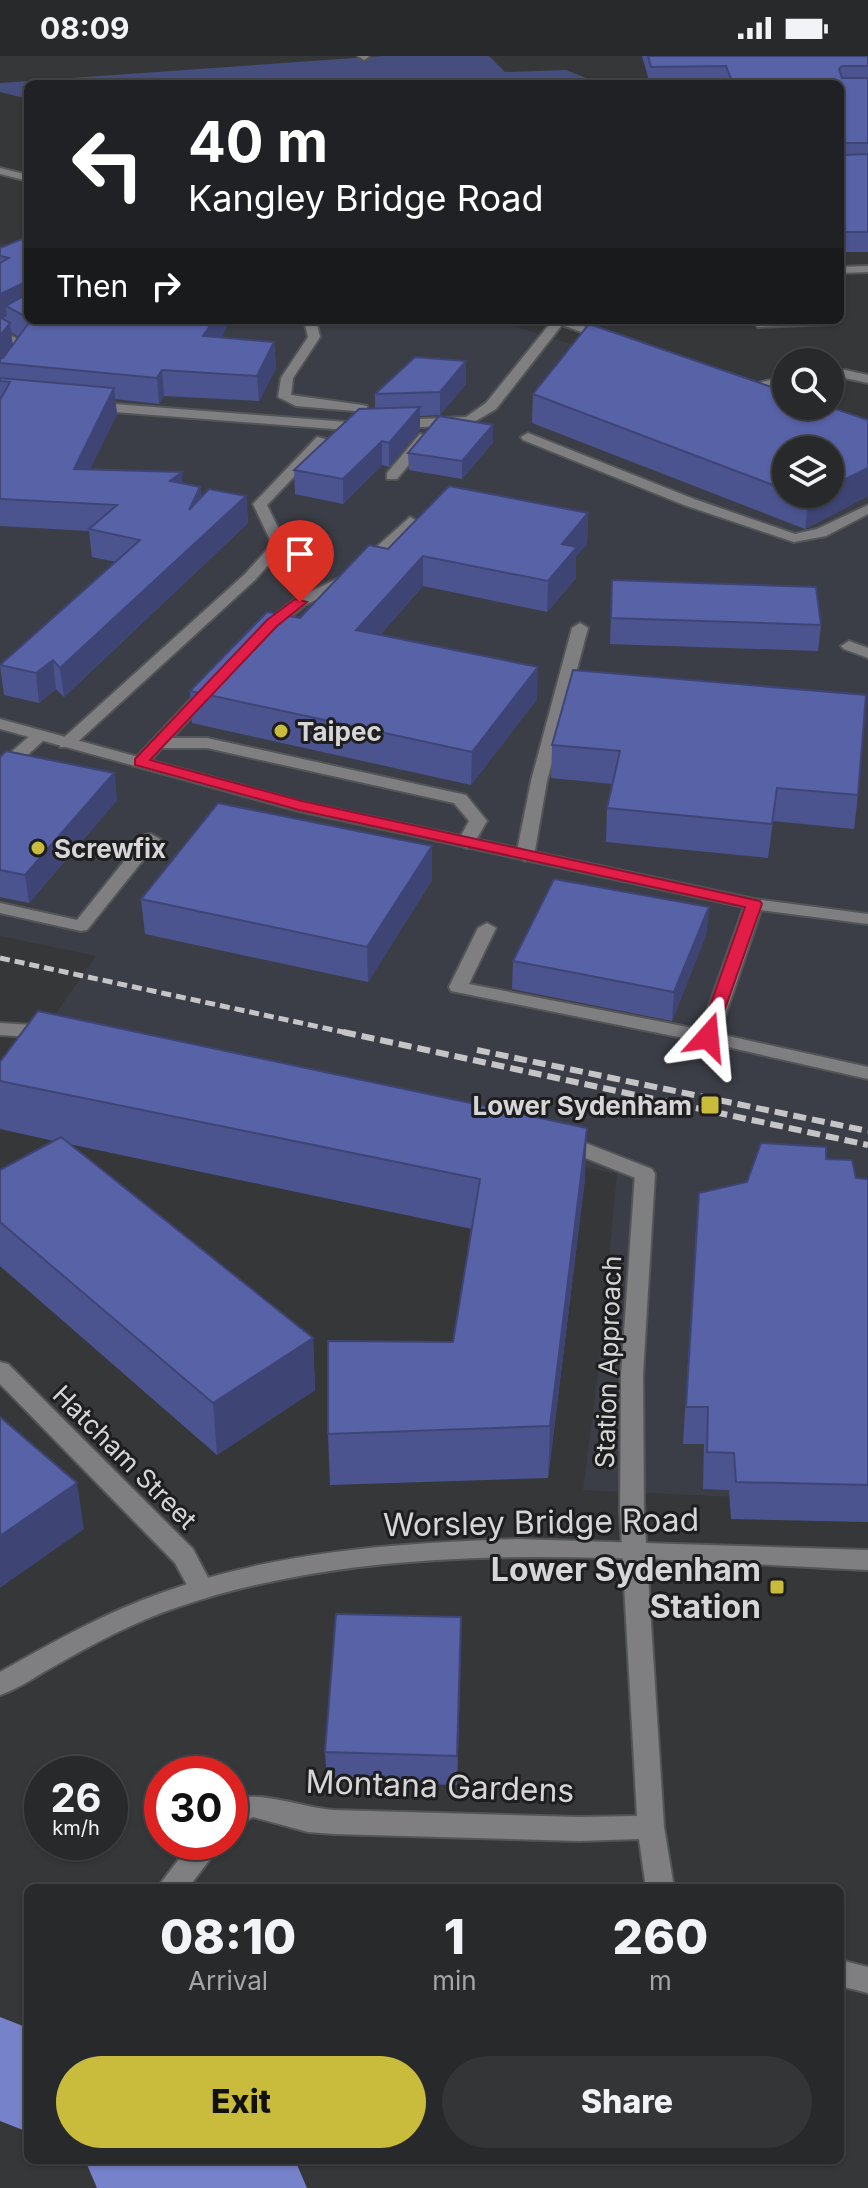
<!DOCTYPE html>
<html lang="en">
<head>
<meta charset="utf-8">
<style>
	body { margin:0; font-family:Inter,sans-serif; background:#343537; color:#f1f3f6; height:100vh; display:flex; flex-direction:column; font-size:30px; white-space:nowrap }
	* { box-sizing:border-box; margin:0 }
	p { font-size:26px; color:#a5a6a9 }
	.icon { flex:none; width:44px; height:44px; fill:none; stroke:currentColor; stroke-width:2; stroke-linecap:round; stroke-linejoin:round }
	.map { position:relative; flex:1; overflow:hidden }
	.details { position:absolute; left:24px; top:1828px; width:820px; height:280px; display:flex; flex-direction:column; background:#28292b; border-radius:12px; box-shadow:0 2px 6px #0004,0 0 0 2px #444547 }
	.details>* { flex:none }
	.top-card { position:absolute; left:24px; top:24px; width:820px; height:244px; border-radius:12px; box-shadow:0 2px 6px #0004,0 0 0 2px #444547; background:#202124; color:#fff; overflow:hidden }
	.controls { position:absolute; left:772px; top:292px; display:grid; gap:16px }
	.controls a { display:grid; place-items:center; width:72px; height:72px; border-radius:50%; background:#28292b; box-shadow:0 2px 6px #0004,0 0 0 2px #444547; font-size:40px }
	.speed { position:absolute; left:24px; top:1700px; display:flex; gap:16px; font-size:40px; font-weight:700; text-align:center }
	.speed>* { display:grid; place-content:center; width:104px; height:104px; border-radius:50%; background:#28292b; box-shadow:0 2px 6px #0004,0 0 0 2px #444547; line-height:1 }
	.speed small { font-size:20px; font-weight:400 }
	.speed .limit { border:12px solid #d22; background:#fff; color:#111 }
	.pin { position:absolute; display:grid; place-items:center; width:68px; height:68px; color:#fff; margin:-82px -34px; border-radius:50% 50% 50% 0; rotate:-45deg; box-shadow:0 0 8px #0007 }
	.pin .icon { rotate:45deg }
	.me { position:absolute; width:88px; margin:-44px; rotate:18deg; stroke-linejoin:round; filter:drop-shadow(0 0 6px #0008) }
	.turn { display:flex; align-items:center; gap:28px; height:168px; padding:0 32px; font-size:36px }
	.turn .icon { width:104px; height:104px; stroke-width:2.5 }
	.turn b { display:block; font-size:56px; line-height:68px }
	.then { display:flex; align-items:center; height:76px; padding:0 32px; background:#0003; gap:16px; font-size:30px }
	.eta { display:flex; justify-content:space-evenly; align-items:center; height:136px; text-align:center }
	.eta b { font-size:48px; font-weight:800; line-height:56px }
	.action { display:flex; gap:16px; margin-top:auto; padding:16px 32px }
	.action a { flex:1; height:92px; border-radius:48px; background:#c9bb3b; color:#111; font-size:32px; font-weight:800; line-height:92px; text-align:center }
	.action a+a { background:#343537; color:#f1f3f6 }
	.status { display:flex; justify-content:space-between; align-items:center; height:56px; padding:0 40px; background:#28292b; direction:ltr }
	.status svg { height:22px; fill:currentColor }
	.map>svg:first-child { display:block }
	.built { fill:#3c3e47; fill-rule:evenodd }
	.green { fill:#464e7d }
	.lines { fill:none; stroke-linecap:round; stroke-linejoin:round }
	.river { fill:#7682c9; fill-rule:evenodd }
	.service-casing { stroke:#545557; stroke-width:4 }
	.minor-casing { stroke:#545557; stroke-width:4 }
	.tertiary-casing { stroke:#545557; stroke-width:4 }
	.service { fill:#7f7f82; fill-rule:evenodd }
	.minor { fill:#7f7f82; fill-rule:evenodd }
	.tertiary { fill:#7f7f82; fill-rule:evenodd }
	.rail-far1 { stroke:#c5c5c7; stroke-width:5; stroke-dasharray:10 5; stroke-linecap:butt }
	.rail { stroke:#c5c5c7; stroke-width:6; stroke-dasharray:13 6; stroke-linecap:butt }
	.wall { fill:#4c5490; fill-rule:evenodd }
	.shaded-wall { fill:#3e4575 }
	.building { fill:#5862a7; stroke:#3e4575; stroke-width:2 }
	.route { fill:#e11d48; stroke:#92132f; stroke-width:2 }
	.poi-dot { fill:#c9bb3b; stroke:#1e1e1f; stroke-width:3 }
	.labels { text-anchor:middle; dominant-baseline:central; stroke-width:6; stroke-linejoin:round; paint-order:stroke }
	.poi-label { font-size:26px; font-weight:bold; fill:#d6d6d8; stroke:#1e1e1f; text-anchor:start }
	.street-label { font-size:26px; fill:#d6d6d8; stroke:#1e1e1f }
	.near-street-label { font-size:32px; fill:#d6d6d8; stroke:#1e1e1f }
	.near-poi-label { font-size:32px; font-weight:bold; fill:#d6d6d8; stroke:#1e1e1f; text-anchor:end }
</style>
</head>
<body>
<div class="status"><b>08:09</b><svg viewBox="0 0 49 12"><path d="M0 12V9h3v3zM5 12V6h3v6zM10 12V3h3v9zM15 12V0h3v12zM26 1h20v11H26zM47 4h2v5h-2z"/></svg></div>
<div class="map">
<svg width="868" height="2132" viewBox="0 0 868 2132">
	<rect width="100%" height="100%" fill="#363739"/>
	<!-- built -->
	<path class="built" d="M 0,186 L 22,194 L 28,264 L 495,264 L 868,383 L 868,1447 L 583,1434 L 599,1308 L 617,1118 L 31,993 L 96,900 L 0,880 ZM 786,394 L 830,394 L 830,438 L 786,438 Z"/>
	<!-- green -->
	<polygon class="green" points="383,0 489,0 505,16 566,14 601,28 28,28 28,43 0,36 0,27"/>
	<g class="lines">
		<!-- river -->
		<g class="river">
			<polygon points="0,1961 28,1972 28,2076 0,2065"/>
			<polygon points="85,2104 295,2104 307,2132 97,2132"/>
		</g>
		<!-- service casing -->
		<g class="service-casing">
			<g id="service">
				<polygon points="358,0 368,0 369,1 364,4"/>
				<polygon points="868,210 868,216 840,217 840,211"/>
				<polygon points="304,264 316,264 320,281 293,322 291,339 362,349 367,350 367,356 296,350 278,341 281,322 308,281"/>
				<polygon points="553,264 565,265 496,353 469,369 347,374 89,354 83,350 89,346 347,366 466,361 486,347"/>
				<polygon points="0,274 31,290 4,326 0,327 0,314 18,291 0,283"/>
				<polygon points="528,377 694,443 795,478 817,473 868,449 868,458 826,480 794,486 684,449 523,384 521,381"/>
				<polygon points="420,378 432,381 397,423 387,423 387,417"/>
				<polygon points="317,381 329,384 267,449 286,488 284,491 255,524 72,691 60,691 60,685 245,518 272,488 253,448"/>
				<polygon points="410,461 417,465 415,468 355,525 305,549 269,578 259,578 259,572 295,543 345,519"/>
				<polygon points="580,567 588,572 547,725 534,800 525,805 516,800 531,725 572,572"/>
				<polygon points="849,585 868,592 868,602 844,593 841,590"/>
				<polygon points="209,628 217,633 172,682 207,682 466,739 487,765 472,791 466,792 457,787 469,765 454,747 207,692 162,692 146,709 134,709 132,706 203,630"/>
				<polygon points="39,675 47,680 45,683 6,719 0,720 0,706 33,677"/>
				<polygon points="151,778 160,783 87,874 81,875 0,857 0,847 77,864 145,779"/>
				<polygon points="487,867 496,872 469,928 708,975 718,981 708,987 451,935 449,931 478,872"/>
				<polygon points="0,967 51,970 61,976 51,982 0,979"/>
				<polygon points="560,1077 652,1113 655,1118 645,1125 638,1123 553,1089 550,1084 553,1079"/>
			</g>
		</g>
		<!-- minor casing -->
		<g class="minor-casing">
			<g id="minor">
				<polygon points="751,264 838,264 832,268 758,271"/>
				<polygon points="845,314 868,319 868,327 845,322 830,324 830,316"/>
				<polygon points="786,320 786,328 760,332 754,328"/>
				<polygon points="0,663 302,746 754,843 868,858 868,868 761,854 719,978 868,1011 868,1023 701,985 698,981 744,851 299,755 0,673"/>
				<path d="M 645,1111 L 655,1118 L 643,1319 L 644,1456 L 664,1771 L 674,1832 L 646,1832 L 639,1783 L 579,1785 L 334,1778 L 308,1776 L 253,1761 L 230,1772 L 230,1745 C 254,1732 304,1752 334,1754 L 579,1761 L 637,1760 L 620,1456 L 621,1319 L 635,1118 Z"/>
				<polygon points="0,1306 8,1308 193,1493 214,1533 211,1540 202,1543 193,1540 175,1507 0,1328"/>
				<polygon points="192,1786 223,1786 188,1832 157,1832"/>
				<polygon points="840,1904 868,1911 868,1937 840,1930"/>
			</g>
		</g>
		<!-- tertiary casing -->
		<g class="tertiary-casing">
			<g id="tertiary">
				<polygon points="0,112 28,119 28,125 0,118"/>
				<polygon points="548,264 566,264 617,282 607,285"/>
				<path d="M 517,1483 L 868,1494 L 868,1514 C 643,1504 395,1477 178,1551 C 136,1565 97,1586 58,1608 C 39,1618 21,1632 0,1639 L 0,1616 C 53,1586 106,1556 164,1536 C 277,1495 398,1487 517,1483 Z"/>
			</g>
		</g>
		<!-- service -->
		<use href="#service" class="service"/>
		<!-- minor -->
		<use href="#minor" class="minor"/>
		<!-- tertiary -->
		<use href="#tertiary" class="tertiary"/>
		<!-- rail-far1 -->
		<polyline class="rail-far1" points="0,902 352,978"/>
		<!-- rail -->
		<g class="rail">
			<polyline points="343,976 868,1089"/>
			<polyline points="477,994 868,1075"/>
		</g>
	</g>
	<!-- wall -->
	<g class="wall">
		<polygon points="642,0 868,0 868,196 840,196 840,28 650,28"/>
		<path d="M 28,178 L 28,264 L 231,264 L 220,282 L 274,286 L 276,312 L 259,345 L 164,340 L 159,348 L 115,343 L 117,358 L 90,413 L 200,431 L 201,441 L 246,440 L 248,467 L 64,641 L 56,633 L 39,647 L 4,639 L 0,609 L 116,506 L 92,501 L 89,475 L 0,470 L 0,192 L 27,181 ZM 11,276 L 19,281 L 13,289 Z"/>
		<path d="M 589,268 L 786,336 L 786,350 L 827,350 L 868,364 L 868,440 L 805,473 L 532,367 L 533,338 ZM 786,394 L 830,394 L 830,438 L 786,438 Z"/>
		<polygon points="466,328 440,359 420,360 420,374 389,411 382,409 343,448 295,438 294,414 375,352 375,338"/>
		<polygon points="493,369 493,386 462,423 409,414 408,397"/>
		<polygon points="588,457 587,488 576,500 576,522 547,556 423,530 380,579 537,643 471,729 192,667 190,635 300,562 388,493"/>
		<polygon points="612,524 821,569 818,595 610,588"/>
		<polygon points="573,614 858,739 854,773 773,765 768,802 606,786 607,752 613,728 551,722 552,689"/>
		<polygon points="0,701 114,717 117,744 29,847 0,841"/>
		<polygon points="432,790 432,824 368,926 145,878 141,843"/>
		<polygon points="709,851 706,879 672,965 512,933 513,905"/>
		<polygon points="0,1006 585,1122 548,1422 330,1429 328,1378 453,1286 472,1173 69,1088 313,1282 315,1334 217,1399 0,1210 0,1114 54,1085 0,1073"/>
		<polygon points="826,1103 856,1122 868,1123 868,1466 731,1463 729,1434 703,1433 704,1388 683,1388 696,1174 699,1137 747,1126"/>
		<polygon points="461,1591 457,1729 327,1726 325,1696"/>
	</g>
	<!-- shaded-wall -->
	<g class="shaded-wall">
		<polygon points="28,225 28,250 6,250 7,260 0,264 0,238"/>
		<polygon points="214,264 231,265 205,305 203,280"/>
		<polygon points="10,267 13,292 0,307 0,280"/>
		<polygon points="274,286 276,312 259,345 257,320"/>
		<polygon points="466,305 466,328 440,359 440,336"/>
		<polygon points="162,314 164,340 159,348 157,322"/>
		<polygon points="114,332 117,358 77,440 74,413"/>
		<polygon points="420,351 420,374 389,411 389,387"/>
		<polygon points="493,369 493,386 462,423 462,405"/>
		<polygon points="382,385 382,409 343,448 343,423"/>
		<polygon points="868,392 868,440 805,473 809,442 817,438 830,438 830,431"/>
		<polygon points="182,416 184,443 170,425"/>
		<polygon points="200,431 202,458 189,454"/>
		<polygon points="246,440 248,467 64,641 60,612"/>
		<polygon points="588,457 587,488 576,500 576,522 547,556 548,525 562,488"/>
		<polygon points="423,500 423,530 357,605 356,574"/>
		<polygon points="53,604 56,633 39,647 36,617"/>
		<polygon points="538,611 537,643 471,729 472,696"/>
		<polygon points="114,717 117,744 29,847 25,819"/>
		<polygon points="432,790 432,824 368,926 367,891"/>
		<polygon points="709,851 706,879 672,965 674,936"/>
		<polygon points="587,1072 585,1122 548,1422 550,1370"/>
		<polygon points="313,1282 315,1334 217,1399 213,1347"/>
		<polygon points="77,1427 84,1473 0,1532 0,1480"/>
	</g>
	<!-- building -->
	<g class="building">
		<polygon points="648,0 868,0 868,10 842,10 839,13 842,22 868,22 868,87 842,87 840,93 840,28 733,28 726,10 651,11"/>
		<polygon points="840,97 842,99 868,98 868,176 840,176"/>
		<polygon points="28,178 28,262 6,250 27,238 28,225 0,238 0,207 9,202 0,200 0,192 27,181"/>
		<polygon points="0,261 10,267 0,280"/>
		<polygon points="31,264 214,264 203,280 274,286 257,320 162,314 157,322 0,307 0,303 3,302"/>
		<polygon points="589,268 786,336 786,350 827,350 868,364 868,412 830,431 830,394 786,394 786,434 533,338"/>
		<polygon points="415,301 466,305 440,336 375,338"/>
		<polygon points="0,322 114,332 74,413 182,416 170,425 200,431 189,454 209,433 246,440 60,612 53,604 36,617 0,609 140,484 89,473 117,449 0,443 0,344 10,326 0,325"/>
		<polygon points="420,351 389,387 382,385 343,423 294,414 359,353"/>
		<polygon points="439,360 493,369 462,405 408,397"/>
		<polygon points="449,430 588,457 562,488 577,491 548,525 423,500 356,574 538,611 472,696 190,635 267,556 300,562 369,489 388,493"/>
		<polygon points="797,438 817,438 809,442"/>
		<polygon points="612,524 816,531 821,569 611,562"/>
		<polygon points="573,614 866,639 858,739 777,732 772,768 607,752 620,695 552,689"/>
		<polygon points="6,695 114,717 25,819 0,814 0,701"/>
		<polygon points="218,747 432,790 367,891 141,843"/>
		<polygon points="554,823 709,851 674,936 513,905"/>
		<polygon points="38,955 587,1072 550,1370 328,1378 328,1285 453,1286 480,1123 0,1025 0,1006"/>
		<polygon points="61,1081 313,1282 213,1347 0,1166 0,1114"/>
		<polygon points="761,1087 826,1091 826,1103 852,1104 856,1122 868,1123 868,1429 736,1426 734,1397 707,1396 708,1351 686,1351 699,1137 747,1126"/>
		<polygon points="0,1361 77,1427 0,1480"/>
		<polygon points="336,1558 461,1561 457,1700 325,1696"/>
	</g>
	<!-- route -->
	<polygon class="route" points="295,543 307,546 277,570 150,704 302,745 760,845 762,848 714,984 702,984 699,981 745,851 299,754 135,709 135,703 267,564"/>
	<!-- markers -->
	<g class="poi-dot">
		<circle cx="281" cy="675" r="8"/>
		<circle cx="38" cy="792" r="8"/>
		<rect x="700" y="1039" width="20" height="20" rx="4"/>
		<rect x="769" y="1523" width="16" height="16" rx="4"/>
	</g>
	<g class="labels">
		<!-- poi labels -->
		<g class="poi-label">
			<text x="297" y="675">Taipec</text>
			<text x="54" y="792">Screwfix</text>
			<text x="692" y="1049" text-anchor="end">Lower Sydenham</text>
		</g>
		<!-- street labels -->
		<g class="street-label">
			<text transform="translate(608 1306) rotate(-88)">Station Approach</text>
			<text transform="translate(125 1401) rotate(45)">Hatcham Street</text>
		</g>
		<!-- near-street labels -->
		<g class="near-street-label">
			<text transform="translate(541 1466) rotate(-1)">Worsley Bridge Road</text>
			<text transform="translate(440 1730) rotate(2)">Montana Gardens</text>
		</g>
		<!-- near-poi labels -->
		<g class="near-poi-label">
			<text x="761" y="1513">Lower Sydenham<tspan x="761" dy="37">Station</tspan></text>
		</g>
	</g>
</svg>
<div class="controls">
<a><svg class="icon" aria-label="search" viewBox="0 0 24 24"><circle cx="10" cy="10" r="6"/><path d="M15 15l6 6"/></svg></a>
<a><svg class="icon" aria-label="layers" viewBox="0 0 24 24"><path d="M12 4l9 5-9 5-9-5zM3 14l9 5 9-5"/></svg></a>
</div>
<div class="speed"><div>26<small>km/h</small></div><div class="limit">30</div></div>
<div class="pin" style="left:300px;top:546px;background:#d93025"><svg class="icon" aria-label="arrive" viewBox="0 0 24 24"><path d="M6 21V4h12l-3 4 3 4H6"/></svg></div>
<svg class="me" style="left:708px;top:981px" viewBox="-20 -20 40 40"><path d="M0-17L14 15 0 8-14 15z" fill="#e11d48" stroke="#fff" stroke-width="4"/></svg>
<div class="top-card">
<div class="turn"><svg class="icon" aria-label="left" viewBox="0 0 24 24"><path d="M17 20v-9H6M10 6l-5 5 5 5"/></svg><div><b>40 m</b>Kangley Bridge Road</div></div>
<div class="then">Then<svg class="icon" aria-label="right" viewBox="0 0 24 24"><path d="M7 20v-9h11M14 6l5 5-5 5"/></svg></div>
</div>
<section class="details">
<div class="eta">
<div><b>08:10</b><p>Arrival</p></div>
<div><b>1</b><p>min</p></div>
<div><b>260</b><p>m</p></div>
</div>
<div class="action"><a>Exit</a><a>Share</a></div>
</section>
</div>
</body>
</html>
